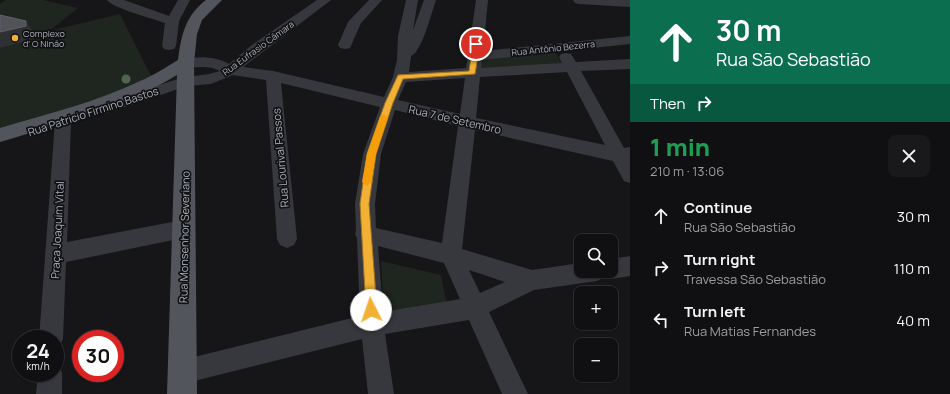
<!DOCTYPE html>
<html lang="en">
<head>
<meta charset="utf-8">
<style>
	body { margin:0; font-family:Manrope,sans-serif; background:#19191b; color:#f1f3f6; height:100vh; display:flex; flex-direction:column; font-size:15px; white-space:nowrap }
	* { box-sizing:border-box; margin:0 }
	p { font-size:13px; color:#9c9d9f }
	.icon { flex:none; width:22px; height:22px; fill:none; stroke:currentColor; stroke-width:2; stroke-linecap:round; stroke-linejoin:round }
	.map { position:relative; flex:1; overflow:hidden }
	.sheet { display:flex; flex-direction:column; background:#101012; width:320px }
	.sheet>* { flex:none }
	.top-card { background:#0b6e4f; color:#fff; overflow:hidden }
	.controls { position:absolute; left:574px; top:234px; display:grid; gap:8px }
	.controls a { display:grid; place-items:center; width:44px; height:44px; border-radius:8px; background:#101012; box-shadow:0 1px 3px #0004,0 0 0 1px #303032; font-size:20px }
	.speed { position:absolute; left:12px; top:330px; display:flex; gap:8px; font-size:20px; font-weight:700; text-align:center }
	.speed>* { display:grid; place-content:center; width:52px; height:52px; border-radius:50%; background:#101012; box-shadow:0 1px 3px #0004,0 0 0 1px #303032; line-height:1 }
	.speed small { font-size:10px; font-weight:400 }
	.speed .limit { border:6px solid #d22; background:#fff; color:#111 }
	.pin { position:absolute; display:grid; place-items:center; width:34px; height:34px; color:#fff; margin:-17px; border:2px solid #fff; border-radius:50%; box-shadow:0 1px 4px #0007 }
	.me { position:absolute; width:44px; margin:-22px; rotate:356deg; stroke-linejoin:round; filter:drop-shadow(0 0 3px #0008) }
	.turn { display:flex; align-items:center; gap:14px; height:84px; padding:0 20px; font-size:18px }
	.turn .icon { width:52px; height:52px; stroke-width:2.5 }
	.turn b { display:block; font-size:28px; line-height:34px }
	.then { display:flex; align-items:center; height:38px; padding:0 20px; background:#0003; gap:8px; font-size:15px }
	.round { display:grid; place-items:center; flex:none; width:42px; height:42px; border-radius:8px; background:#19191b }
	.overview { display:flex; align-items:center; justify-content:space-between; height:68px; padding:0 20px }
	h1 { font-size:24px; font-weight:800; line-height:30px; color:#1e9e55 }
	ul { padding:0; list-style:none }
	li { display:flex; align-items:center; gap:12px; height:52px; padding:0 20px }
	li div { flex:1 }
	li b { display:block; font-size:15px }
	li em { font-style:normal }
	main { display:flex; flex:1; min-height:0 }
	.map>svg:first-child { display:block }
	.green { fill:#1e261f }
	.lines { fill:none; stroke-linecap:round; stroke-linejoin:round }
	.minor { fill:#37383d; fill-rule:evenodd }
	.major { fill:#53555c; fill-rule:evenodd }
	.tree { fill:#506452 }
	.shaded-wall { fill:#2f3033 }
	.building { fill:#525359; stroke:#5f6168 }
	.route { fill:#f2b134; stroke:#9d7322 }
	.slow { fill:#f59e0b }
	.poi-dot { fill:#f2b134; stroke:#111113; stroke-width:1.5 }
	.labels { text-anchor:middle; dominant-baseline:central; stroke-width:3.5; stroke-linejoin:round; paint-order:stroke }
	.far-poi-label { font-size:9px; fill:#a8adb8; stroke:#111113; text-anchor:start }
	.far-street-label { font-size:9px; fill:#a8adb8; stroke:#111113 }
	.street-label { font-size:11px; fill:#a8adb8; stroke:#111113 }
</style>
</head>
<body>
<main>
<div class="map">
<svg width="630" height="394" viewBox="0 0 630 394">
	<rect width="100%" height="100%" fill="#161618"/>
	<!-- green -->
	<g class="green">
		<polygon points="6,0 43,0 78,8 49,31 120,14 153,80 0,131 0,4"/>
		<polygon points="555,51 562,64 478,69 479,57"/>
		<polygon points="381,261 441,275 447,305 384,314"/>
	</g>
	<g class="lines">
		<!-- minor -->
		<g class="minor">
			<path d="M 107,0 L 124,0 L 169,16 L 178,0 L 190,0 L 179,21 L 176,46 L 174,49 L 169,50 L 164,49 L 162,46 L 165,23 C 154,19 112,8 107,0 Z"/>
			<path d="M 317,0 L 331,0 L 243,67 L 273,71 L 384,97 L 393,77 L 397,60 L 398,36 L 406,0 L 418,0 L 413,30 L 424,0 L 436,0 C 432,11 422,52 411,56 L 409,72 L 466,68 L 476,0 L 488,0 L 483,51 L 630,36 L 630,44 L 482,60 L 481,68 L 562,63 L 559,57 L 561,54 L 566,53 L 571,54 L 576,62 L 630,59 L 630,69 L 581,71 L 624,148 L 630,147 L 630,183 L 624,181 L 613,161 L 475,130 L 462,249 L 532,270 L 581,263 L 581,271 L 611,271 L 611,259 L 630,256 L 630,276 L 611,279 L 605,277 L 597,281 L 534,290 L 489,312 L 528,394 L 502,394 L 469,320 L 385,334 L 394,394 L 368,394 L 362,339 L 182,384 L 173,381 L 170,372 L 173,363 L 182,360 L 360,316 L 357,238 L 355,234 L 356,231 L 355,204 L 363,154 L 380,107 L 281,83 L 297,239 L 294,245 L 287,248 L 280,245 L 277,239 L 266,80 L 233,75 L 211,84 L 187,86 L 104,114 L 98,112 L 96,108 L 98,104 L 181,78 L 209,74 L 220,71 C 204,63 195,70 181,66 L 179,63 L 181,60 C 197,56 214,56 229,64 L 252,45 ZM 567,72 L 605,145 L 476,118 L 480,77 ZM 465,78 L 460,114 L 398,100 L 406,82 ZM 395,110 L 458,126 L 442,243 L 376,228 L 375,204 L 381,154 ZM 378,246 L 444,263 L 460,299 L 383,312 ZM 469,270 L 505,282 L 480,293 Z"/>
			<polygon points="369,0 382,0 361,23 350,48 345,49 340,48 338,45 348,22"/>
			<polygon points="573,0 630,0 630,7 579,4 575,3"/>
			<polygon points="63,115 69,117 71,121 67,242 183,220 190,223 193,229 190,235 183,238 66,262 63,339 59,347 55,349 55,339 39,339 55,121 57,117"/>
			<polygon points="55,363 59,364 62,373 62,394 36,394 38,373 55,373"/>
		</g>
		<!-- major -->
		<path class="major" d="M 206,0 L 222,0 L 202,20 L 197,34 L 194,63 L 197,394 L 167,394 L 177,75 C 123,108 60,124 0,142 L 0,128 C 47,114 96,102 140,81 C 153,76 166,67 178,60 C 181,36 185,16 206,0 Z"/>
	</g>
	<!-- trees -->
	<circle class="tree" cx="126" cy="79" r="4.5"/>
	<!-- shaded-wall -->
	<polygon class="shaded-wall" points="26,21 34,34 34,39 0,48 0,32"/>
	<!-- building -->
	<polygon class="building" points="0,15 26,21 26,26 0,32"/>
	<!-- route -->
	<polygon class="route" points="476,42 480,44 475,74 403,79 393,103 376,154 369,204 377,310 375,314 371,315 367,314 366,310 360,204 367,154 385,103 398,75 469,71 473,44"/>
	<!-- slow -->
	<polygon class="slow" points="384,114 388,117 376,154 371,182 367,186 362,182 367,154 380,117"/>
	<!-- markers -->
	<circle class="poi-dot" cx="15" cy="38" r="4"/>
	<g class="labels">
		<!-- far-poi labels -->
		<g class="far-poi-label">
			<text x="23" y="33">Complexo<tspan x="23" dy="10">d' O Ninão</tspan></text>
		</g>
		<!-- far-street labels -->
		<g class="far-street-label">
			<text transform="translate(258 48) rotate(-36)">Rua Eufrasio Câmara</text>
			<text transform="translate(553 48) rotate(-6)">Rua Antônio Bezerra</text>
		</g>
		<!-- street labels -->
		<g class="street-label">
			<text transform="translate(93 111) rotate(-18)">Rua Patricio Firmino Bastos</text>
			<text transform="translate(455 119) rotate(13)">Rua 7 de Setembro</text>
			<text transform="translate(280 158) rotate(-95)">Rua Lourival Passos</text>
			<text transform="translate(57 230) rotate(-87)">Praça Joaquim Vital</text>
			<text transform="translate(184 237) rotate(-89)">Rua Monsenhor Severiano</text>
		</g>
	</g>
</svg>
<div class="controls">
<a><svg class="icon" aria-label="search" viewBox="0 0 24 24"><circle cx="10" cy="10" r="6"/><path d="M15 15l6 6"/></svg></a>
<a>+</a>
<a>−</a>
</div>
<div class="speed"><div>24<small>km/h</small></div><div class="limit">30</div></div>
<div class="pin" style="left:476px;top:44px;background:#d93025"><svg class="icon" aria-label="arrive" viewBox="0 0 24 24"><path d="M6 21V4h12l-3 4 3 4H6"/></svg></div>
<svg class="me" style="left:371px;top:310px" viewBox="-20 -20 40 40"><circle r="19" fill="#fff"/><path d="M0-13L10 11 0 6-10 11z" fill="#f2b134"/></svg>
</div>
<section class="sheet">
<div class="top-card">
<div class="turn"><svg class="icon" aria-label="ahead" viewBox="0 0 24 24"><path d="M12 20V5M6 11l6-6 6 6"/></svg><div><b>30 m</b>Rua São Sebastião</div></div>
<div class="then">Then<svg class="icon" aria-label="right" viewBox="0 0 24 24"><path d="M7 20v-9h11M14 6l5 5-5 5"/></svg></div>
</div>
<div class="overview"><div><h1>1 min</h1><p>210 m · 13:06</p></div><a class="round"><svg class="icon" aria-label="close" viewBox="0 0 24 24"><path d="M6 6l12 12M18 6L6 18"/></svg></a></div>
<ul>
<li><svg class="icon" aria-label="ahead" viewBox="0 0 24 24"><path d="M12 20V5M6 11l6-6 6 6"/></svg><div><b>Continue</b><p>Rua São Sebastião</p></div><em>30 m</em></li>
<li><svg class="icon" aria-label="right" viewBox="0 0 24 24"><path d="M7 20v-9h11M14 6l5 5-5 5"/></svg><div><b>Turn right</b><p>Travessa São Sebastião</p></div><em>110 m</em></li>
<li><svg class="icon" aria-label="left" viewBox="0 0 24 24"><path d="M17 20v-9H6M10 6l-5 5 5 5"/></svg><div><b>Turn left</b><p>Rua Matias Fernandes</p></div><em>40 m</em></li>
</ul>
</section>
</main>
</body>
</html>
